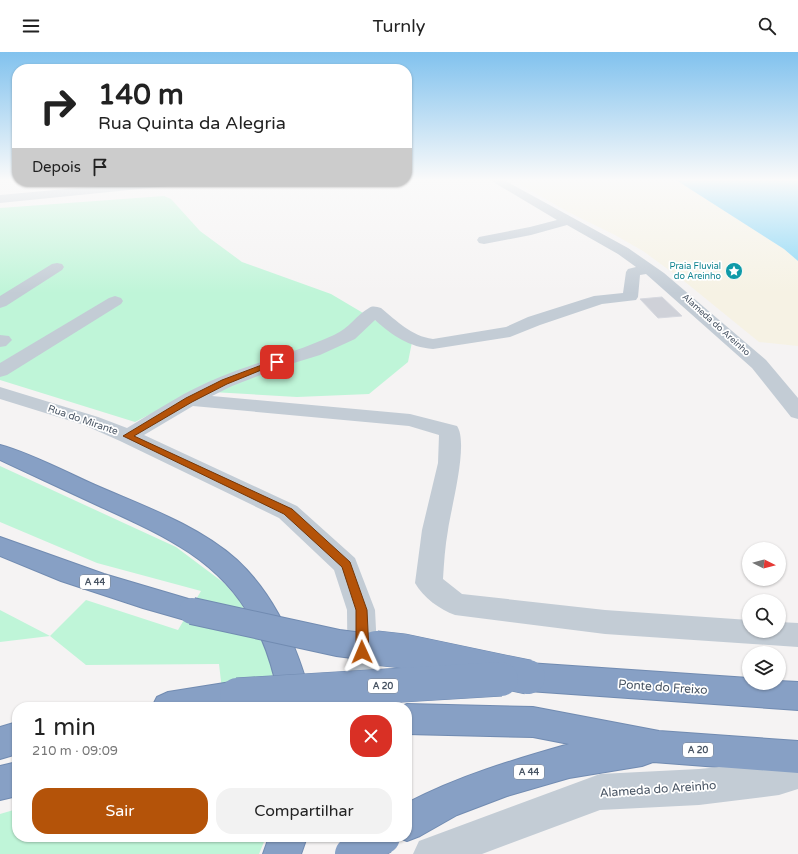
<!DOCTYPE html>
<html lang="pt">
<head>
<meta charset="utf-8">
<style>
	body { margin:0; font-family:"Varela Round",sans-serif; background:#f2f2f2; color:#222; height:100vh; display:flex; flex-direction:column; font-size:15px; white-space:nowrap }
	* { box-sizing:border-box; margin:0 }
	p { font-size:13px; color:#767676 }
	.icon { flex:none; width:22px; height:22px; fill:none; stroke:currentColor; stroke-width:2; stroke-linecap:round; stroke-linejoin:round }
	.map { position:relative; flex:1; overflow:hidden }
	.drawer { position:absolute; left:12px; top:650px; width:400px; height:140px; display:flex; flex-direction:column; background:#fff; border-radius:16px; box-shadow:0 1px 3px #0004 }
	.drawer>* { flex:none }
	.banner { position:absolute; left:12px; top:12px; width:400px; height:122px; border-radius:16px; box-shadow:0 1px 3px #0004; background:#fff; color:#222; overflow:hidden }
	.needle { width:26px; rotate:96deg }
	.buttons { position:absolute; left:742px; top:490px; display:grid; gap:8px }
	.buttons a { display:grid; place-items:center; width:44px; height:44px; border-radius:50%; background:#fff; box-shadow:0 1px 3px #0004; font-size:20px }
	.pin { position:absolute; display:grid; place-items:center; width:34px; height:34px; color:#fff; margin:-17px; border-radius:8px; box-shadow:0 2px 6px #0006 }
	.me { position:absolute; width:44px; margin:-22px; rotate:359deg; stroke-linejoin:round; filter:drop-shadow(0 0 3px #0008) }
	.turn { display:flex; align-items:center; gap:14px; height:84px; padding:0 20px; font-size:18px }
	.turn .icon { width:52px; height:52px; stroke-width:2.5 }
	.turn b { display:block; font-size:28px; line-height:34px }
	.then { display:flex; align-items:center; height:38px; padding:0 20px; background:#0003; gap:8px; font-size:15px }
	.round { display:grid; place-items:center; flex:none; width:42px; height:42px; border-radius:16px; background:#f2f2f2 }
	.head { display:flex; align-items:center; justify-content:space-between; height:68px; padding:0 20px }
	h1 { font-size:24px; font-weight:600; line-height:30px }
	.cta { display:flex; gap:8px; margin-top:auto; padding:8px 20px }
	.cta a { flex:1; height:46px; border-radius:16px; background:#b45309; color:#fff; font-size:16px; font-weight:600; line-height:46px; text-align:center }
	.cta a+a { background:#f2f2f2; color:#222 }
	header { display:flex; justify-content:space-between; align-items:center; height:52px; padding:0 20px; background:#fff; font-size:18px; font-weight:600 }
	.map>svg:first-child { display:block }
	.green { fill:#bff5d8 }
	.sand { fill:#f6f2e4 }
	.water { fill:#88d6f6 }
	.building { fill:#cfd1d8; stroke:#d6d8df }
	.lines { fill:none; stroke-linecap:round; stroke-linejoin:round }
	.highway-casing { stroke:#718bb1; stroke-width:2 }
	.minor { fill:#c3ccd5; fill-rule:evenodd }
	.highway { fill:#87a0c5; fill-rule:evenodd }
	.highway-bridge-far1-casing { stroke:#718bb1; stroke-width:28; stroke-linecap:butt }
	.highway-bridge-casing { stroke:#718bb1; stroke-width:35; stroke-linecap:butt }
	.highway-bridge-far1 { stroke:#87a0c5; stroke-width:26 }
	.highway-bridge { stroke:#87a0c5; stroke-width:34 }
	.route { fill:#b45309; stroke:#753606 }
	.labels { text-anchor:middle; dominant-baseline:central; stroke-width:3.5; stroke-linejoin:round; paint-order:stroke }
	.far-culture-label { font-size:9px; fill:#0d838f; stroke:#fff; text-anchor:end }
	.far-street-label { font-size:9px; fill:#485463; stroke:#fff }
	.shield { fill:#fff; stroke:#7f8792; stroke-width:1 }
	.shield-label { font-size:9px; font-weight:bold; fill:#485463 }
	.street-label { font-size:10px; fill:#485463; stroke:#fff }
	.near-street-label { font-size:12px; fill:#485463; stroke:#fff }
</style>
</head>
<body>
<header><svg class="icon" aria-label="menu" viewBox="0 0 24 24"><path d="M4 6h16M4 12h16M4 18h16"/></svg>Turnly<svg class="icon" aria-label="search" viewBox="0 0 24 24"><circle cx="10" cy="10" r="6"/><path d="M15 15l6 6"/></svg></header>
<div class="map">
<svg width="798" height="802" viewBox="0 0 798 802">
	<rect width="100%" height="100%" fill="#f5f3f3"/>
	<!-- green -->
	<g class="green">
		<polygon points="164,144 171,147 200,179 242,210 331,242 412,290 408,310 369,342 297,345 195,339 135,370 0,328 0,156"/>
		<polygon points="0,414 176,495 224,531 239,548 271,605 275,655 224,655 219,612 86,613 50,584 0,590 0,558 50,584 86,548 178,578 201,539 97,511 0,470"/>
		<polygon points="17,757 17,785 266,785 259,802 0,802 0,762"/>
	</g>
	<!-- sand -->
	<polygon class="sand" points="512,128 676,128 784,197 798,209 798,294 759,290 684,229 643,199 615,183 570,161"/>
	<!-- water -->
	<polygon class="water" points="676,128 798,128 798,209 784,197"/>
	<!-- building -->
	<polygon class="building" points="662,245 682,264 658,266 640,247"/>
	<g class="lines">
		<!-- highway casing -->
		<g class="highway-casing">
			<g id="highway">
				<path d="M 0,393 C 30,401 66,420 95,433 C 143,454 198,473 237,508 C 265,534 285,570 298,605 C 302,616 313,645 309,655 L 279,655 C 276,647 277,637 275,628 C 270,607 263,587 252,568 C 219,506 158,481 97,453 C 65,438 32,423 0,408 Z"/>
				<polygon points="0,485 104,522 202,551 206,559 202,567 192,570 143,556 61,529 0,504"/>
				<polygon points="528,611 749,626 749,631 779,631 779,629 798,630 798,658 528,639 517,635 513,625 517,615"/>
				<polygon points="237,629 248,633 253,643 248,653 243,655 152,655 157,645 168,640"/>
				<path d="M 407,652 L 533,655 L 659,679 L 798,689 L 798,721 L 653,710 L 642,714 L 569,726 L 507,744 L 457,763 L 420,784 L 407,789 L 397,785 L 407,785 L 407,751 C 458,724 513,708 569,692 L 533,685 L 407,682 L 407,655 L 399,655 Z"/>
				<polygon points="17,670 17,702 0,707 0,675"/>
				<polygon points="17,710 17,744 0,748 0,714"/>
				<polygon points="269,785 307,785 301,802 263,802"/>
			</g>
		</g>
		<!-- minor -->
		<g class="minor">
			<path d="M 490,128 L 504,128 L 628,196 L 664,221 L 766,308 L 798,346 L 798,367 L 791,365 L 752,316 L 646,222 L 640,223 L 638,245 L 636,248 L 602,252 L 540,273 L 510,285 L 433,297 C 409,295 393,284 375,268 L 355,287 L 320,303 L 284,314 L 232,334 L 212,344 L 410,362 L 457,374 C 469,391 451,456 448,478 C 445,494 444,511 443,527 L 462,542 L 605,558 L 749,568 L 749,579 L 779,579 L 779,570 L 798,571 L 798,595 L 605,582 L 455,563 C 440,558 423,545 415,531 L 422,478 L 438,411 L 439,383 L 409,374 L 193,354 L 144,383 L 297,454 L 355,506 L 375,558 L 380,655 L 348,655 L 347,558 L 334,518 L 279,466 L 120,389 L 84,373 L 0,347 L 0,335 L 98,365 L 127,376 C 157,358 187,338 220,325 C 257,310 297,300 334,283 C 350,276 356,263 369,256 C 373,253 377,255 381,256 C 397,269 411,284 433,287 L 506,275 L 528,265 L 594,244 L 623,241 L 626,220 L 628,217 L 636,215 L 618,202 L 567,173 L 531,183 L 484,192 L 479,191 L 477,188 L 479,185 L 530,175 L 557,168 Z"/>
			<polygon points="153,129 195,129 193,131 189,132 0,151 0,143"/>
			<polygon points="57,211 62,212 64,215 62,218 6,254 0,256 0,244 52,212"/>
			<polygon points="115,244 121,246 123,249 121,252 7,323 0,325 0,311 109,246"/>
			<polygon points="0,283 9,284 12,288 6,294 0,295"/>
			<polygon points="798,703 798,737 779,743 699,753 600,758 482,802 413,802 419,789 600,722 699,717 779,709"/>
		</g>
		<!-- highway -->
		<use href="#highway" class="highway"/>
		<!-- highway-bridge-far1 casing -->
		<g class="highway-bridge-far1-casing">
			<polyline id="highway-bridge-far1" points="192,559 338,591 384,597"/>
		</g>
		<!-- highway-bridge casing -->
		<g class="highway-bridge-casing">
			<g id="highway-bridge">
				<polyline points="376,596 403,599 528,625"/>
				<polyline points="237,643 501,627"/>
				<polyline points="352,802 383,785"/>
			</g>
		</g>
		<!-- highway-bridge-far1 -->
		<use href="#highway-bridge-far1" class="highway-bridge-far1"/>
		<!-- highway-bridge -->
		<use href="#highway-bridge" class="highway-bridge"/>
	</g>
	<!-- sky -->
	<linearGradient id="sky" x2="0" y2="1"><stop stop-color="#81c2ee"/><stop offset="0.53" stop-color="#fafafa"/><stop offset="1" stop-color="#fafafa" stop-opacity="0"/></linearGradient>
	<rect width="798" height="241" fill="url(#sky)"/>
	<!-- route -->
	<polygon class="route" points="275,308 280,308 281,310 227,332 192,350 134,384 292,457 350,510 367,558 369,600 367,603 362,605 358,603 356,600 356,558 342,515 284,462 123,384 186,346 222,328"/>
	<!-- icons -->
	<defs>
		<g id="sight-disc" transform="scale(0.9)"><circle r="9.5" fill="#0f9aa8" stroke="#fff"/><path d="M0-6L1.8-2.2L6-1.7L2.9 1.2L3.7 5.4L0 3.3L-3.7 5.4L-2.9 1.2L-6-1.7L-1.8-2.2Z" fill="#fff"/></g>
	</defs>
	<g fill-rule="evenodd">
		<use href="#sight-disc" x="734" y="219"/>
	</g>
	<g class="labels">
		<!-- far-culture labels -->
		<g class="far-culture-label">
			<text x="721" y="214">Praia Fluvial<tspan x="721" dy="10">do Areinho</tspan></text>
		</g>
		<!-- far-street labels -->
		<g class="far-street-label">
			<text transform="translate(716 273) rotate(42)">Alameda do Areinho</text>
		</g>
		<!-- shield labels -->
		<g class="shield">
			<rect x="80" y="523" width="30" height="14" rx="3"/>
			<rect x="368" y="627" width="30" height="14" rx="3"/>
			<rect x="683" y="691" width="30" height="14" rx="3"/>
			<rect x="514" y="713" width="30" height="14" rx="3"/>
		</g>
		<g class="shield-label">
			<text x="95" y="530">A 44</text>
			<text x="383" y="634">A 20</text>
			<text x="698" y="698">A 20</text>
			<text x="529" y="720">A 44</text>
		</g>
		<!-- street labels -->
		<g class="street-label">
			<text transform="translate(83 368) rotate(19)">Rua do Mirante</text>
		</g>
		<!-- near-street labels -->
		<g class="near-street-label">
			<text transform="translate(663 635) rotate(4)">Ponte do Freixo</text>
			<text transform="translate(658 737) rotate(-4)">Alameda do Areinho</text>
		</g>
	</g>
</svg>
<div class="buttons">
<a><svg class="needle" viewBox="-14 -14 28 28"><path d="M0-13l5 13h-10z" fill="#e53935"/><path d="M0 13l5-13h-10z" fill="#767676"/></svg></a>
<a><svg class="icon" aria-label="search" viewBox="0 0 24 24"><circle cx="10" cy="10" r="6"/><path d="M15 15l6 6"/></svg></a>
<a><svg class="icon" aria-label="layers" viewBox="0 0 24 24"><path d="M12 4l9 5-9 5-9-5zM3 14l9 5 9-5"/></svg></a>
</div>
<div class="pin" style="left:277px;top:310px;background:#d93025"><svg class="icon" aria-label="arrive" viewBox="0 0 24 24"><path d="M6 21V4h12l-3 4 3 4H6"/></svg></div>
<svg class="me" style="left:362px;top:600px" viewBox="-20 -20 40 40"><path d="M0-17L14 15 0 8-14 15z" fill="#b45309" stroke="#fff" stroke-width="4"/></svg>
<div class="banner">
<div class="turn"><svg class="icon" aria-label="right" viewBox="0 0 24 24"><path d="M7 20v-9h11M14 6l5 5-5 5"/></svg><div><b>140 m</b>Rua Quinta da Alegria</div></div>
<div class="then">Depois<svg class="icon" aria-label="arrive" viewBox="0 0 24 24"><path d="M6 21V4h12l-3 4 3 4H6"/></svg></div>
</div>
<section class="drawer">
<div class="head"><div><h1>1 min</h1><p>210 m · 09:09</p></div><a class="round" style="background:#d93025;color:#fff"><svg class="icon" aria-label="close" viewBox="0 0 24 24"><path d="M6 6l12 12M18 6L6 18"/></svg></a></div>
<div class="cta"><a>Sair</a><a>Compartilhar</a></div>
</section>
</div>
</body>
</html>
